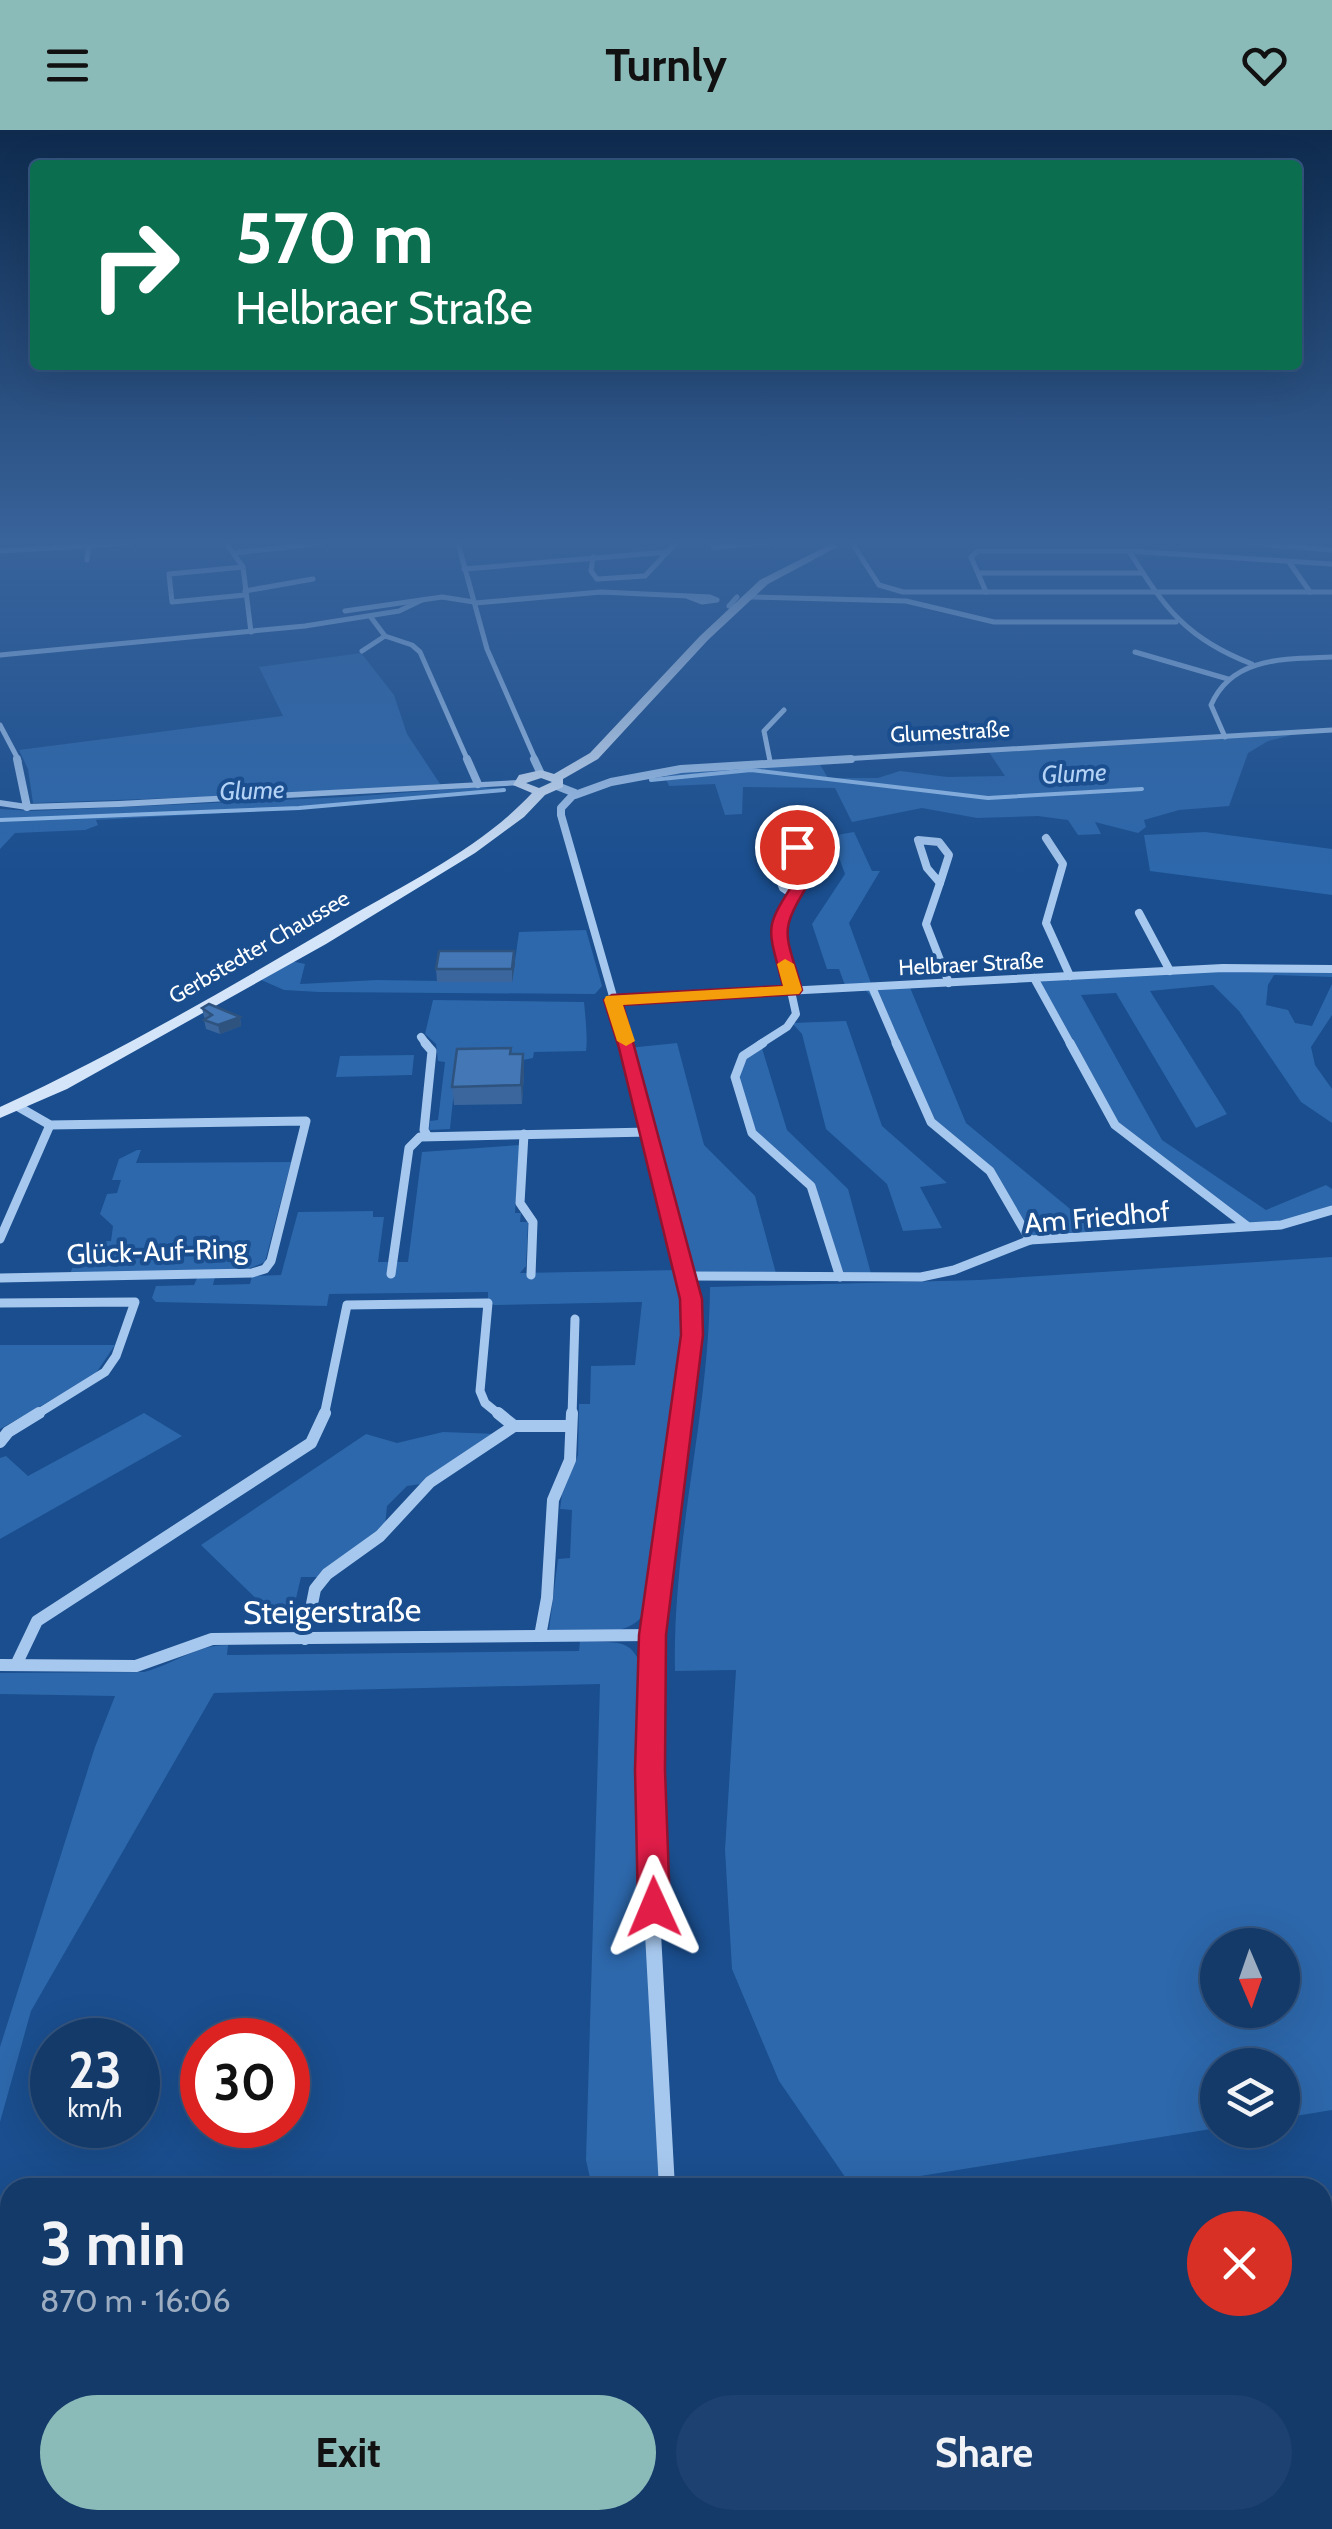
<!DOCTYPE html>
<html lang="en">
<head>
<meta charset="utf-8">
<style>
	body { margin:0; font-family:Cabin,sans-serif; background:#1d4170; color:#f1f3f6; height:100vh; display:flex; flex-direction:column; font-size:38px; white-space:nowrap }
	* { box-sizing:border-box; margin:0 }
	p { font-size:32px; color:#9dadc1 }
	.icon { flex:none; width:55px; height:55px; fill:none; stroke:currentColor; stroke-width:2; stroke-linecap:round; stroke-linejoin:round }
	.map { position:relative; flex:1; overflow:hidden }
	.panel { position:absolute; left:0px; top:2048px; width:1332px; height:352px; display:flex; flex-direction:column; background:#143a6a; border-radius:30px 30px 0 0; box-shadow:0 10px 40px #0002,0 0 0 2px #33547e }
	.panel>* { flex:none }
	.guide { position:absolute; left:30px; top:30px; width:1272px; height:210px; border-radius:10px; box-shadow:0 10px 40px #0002,0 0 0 2px #33547e; background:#0b6e4f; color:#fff; overflow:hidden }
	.needle { width:65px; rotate:178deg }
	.tools { position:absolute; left:1200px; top:1798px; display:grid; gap:20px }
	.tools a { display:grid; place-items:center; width:100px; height:100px; border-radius:50%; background:#143a6a; box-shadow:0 10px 40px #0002,0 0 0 2px #33547e; font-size:50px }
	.speed { position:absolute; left:30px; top:1888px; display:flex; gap:20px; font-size:50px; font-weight:700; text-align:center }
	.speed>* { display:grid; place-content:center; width:130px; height:130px; border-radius:50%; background:#143a6a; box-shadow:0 10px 40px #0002,0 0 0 2px #33547e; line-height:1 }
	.speed small { font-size:25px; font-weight:400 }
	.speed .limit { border:15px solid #d22; background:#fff; color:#111 }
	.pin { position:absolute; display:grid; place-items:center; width:85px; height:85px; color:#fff; margin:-42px; border:5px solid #fff; border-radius:50%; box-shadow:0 2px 10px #0007 }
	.me { position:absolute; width:110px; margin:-55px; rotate:359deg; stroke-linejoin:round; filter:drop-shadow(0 0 8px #0008) }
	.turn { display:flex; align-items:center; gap:35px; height:210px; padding:0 40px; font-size:45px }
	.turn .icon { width:130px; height:130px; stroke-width:2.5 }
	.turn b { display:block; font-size:70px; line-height:85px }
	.round { display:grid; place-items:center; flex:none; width:105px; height:105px; border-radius:52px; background:#1d4170 }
	.overview { display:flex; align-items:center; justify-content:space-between; height:170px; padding:0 40px }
	h1 { font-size:60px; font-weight:800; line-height:75px }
	.button { display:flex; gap:20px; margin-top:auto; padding:20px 40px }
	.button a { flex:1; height:115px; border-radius:60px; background:#8bbbb9; color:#111; font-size:40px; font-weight:800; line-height:115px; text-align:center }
	.button a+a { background:#1d4170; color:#f1f3f6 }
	header { display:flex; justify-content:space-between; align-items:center; height:130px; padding:0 40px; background:#8bbbb9; color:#111; font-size:45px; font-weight:800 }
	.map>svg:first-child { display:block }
	.green { fill:#2d68ac; fill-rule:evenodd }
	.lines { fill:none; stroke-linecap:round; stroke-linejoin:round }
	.stream { stroke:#9ac3f0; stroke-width:4 }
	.minor-far4 { stroke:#a7c8ee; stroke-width:5 }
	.minor-far3 { stroke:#a7c8ee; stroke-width:8 }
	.minor-far2 { stroke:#a7c8ee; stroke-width:9 }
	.minor-far1 { stroke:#a7c8ee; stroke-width:12 }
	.minor { stroke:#a7c8ee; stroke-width:16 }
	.tertiary { fill:#a7c8ee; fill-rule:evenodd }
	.secondary { fill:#d4e5fa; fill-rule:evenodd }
	.wall { fill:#3a669d }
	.shaded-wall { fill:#2f537f }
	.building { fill:#4377b6; stroke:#2f537f; stroke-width:2.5 }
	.route { fill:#e11d48; stroke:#92132f; stroke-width:2.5 }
	.slow { fill:#f59e0b }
	.labels { text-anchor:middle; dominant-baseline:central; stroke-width:8; stroke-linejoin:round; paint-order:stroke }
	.far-street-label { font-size:22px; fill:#fff; stroke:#1a4e8e }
	.far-water-label { font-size:25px; font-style:italic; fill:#b3d2f5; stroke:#1a4e8e }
	.street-label { font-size:28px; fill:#fff; stroke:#1a4e8e }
	.near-street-label { font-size:32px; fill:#fff; stroke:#1a4e8e }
</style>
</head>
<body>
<header><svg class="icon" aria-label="menu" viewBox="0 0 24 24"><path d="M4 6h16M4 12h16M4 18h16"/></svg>Turnly<svg class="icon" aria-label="heart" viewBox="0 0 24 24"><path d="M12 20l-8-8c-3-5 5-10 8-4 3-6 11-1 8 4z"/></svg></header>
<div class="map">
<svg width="1332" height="2399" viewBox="0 0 1332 2399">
	<rect width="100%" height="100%" fill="#1a4e8e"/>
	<!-- green -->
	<g class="green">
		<polygon points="361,523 394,565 407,604 440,654 314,663 33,673 28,639 19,620 283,586 259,537"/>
		<polygon points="1300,603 1268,611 1248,623 1229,676 1179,680 1144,690 1146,697 1138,703 1095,692 1101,704 1078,705 1068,690 1038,686 977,688 922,678 852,692 835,658 743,657 742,684 725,685 715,654 669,656 664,644 819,633 828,648 878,648 900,641 947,647 1005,646 989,622"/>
		<polygon points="480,657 506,659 298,679 96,690 98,695 85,700 15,703 0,719 0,679 32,681 347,667"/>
		<polygon points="854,702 872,741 880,741 849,793 872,856 909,855 966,993 1103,1106 1030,1110 990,1041 931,992 886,884 863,857 846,858 839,839 827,839 812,794 845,744 831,706"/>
		<polygon points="1205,702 1332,719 1332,765 1150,741 1144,705"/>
		<polygon points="586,800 602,856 595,864 319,862 284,860 259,849 291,831 305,834 300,854 377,850 512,852 519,802"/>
		<polygon points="1223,838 1332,839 1332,847 1274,845 1268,855 1266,875 1288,880 1295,893 1312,896 1332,854 1332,885 1311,917 1315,935 1332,959 1332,993 1301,972 1239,881 1213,855 1150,861 1227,984 1196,998 1116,863 1081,865 1162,1010 1266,1080 1326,1055 1332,1059 1332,1080 1281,1095 1248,1097 1123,1002 1034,848"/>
		<path d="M 433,870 L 584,872 C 585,883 588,909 586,921 L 534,922 L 533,928 L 523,930 L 457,931 L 450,999 L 429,1000 L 430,991 L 438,990 L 445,932 L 438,931 L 436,914 L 425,904 Z"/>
		<polygon points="846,891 882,996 947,1053 920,1057 942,1098 903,1101 887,1054 826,999 802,904 792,893"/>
		<polygon points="677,913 704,1015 755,1066 777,1147 688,1146 628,918"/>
		<polygon points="761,915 787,1000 848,1059 872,1147 840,1147 814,1064 752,1003 735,947 737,936"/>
		<polygon points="414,925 412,945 336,947 340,926"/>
		<path d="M 520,1015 L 515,1083 L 521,1083 L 520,1092 L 528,1092 L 526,1136 L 520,1143 L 681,1140 L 684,1206 L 650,1472 C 635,1514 587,1500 549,1500 L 558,1429 L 570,1428 L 572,1380 L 560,1379 L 562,1364 L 578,1325 L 579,1274 L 590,1274 L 591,1236 L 635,1235 L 642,1172 L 494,1175 L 488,1171 L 488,1162 L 329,1164 L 327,1176 L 156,1172 L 152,1168 L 156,1156 L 194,1155 L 197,1148 L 215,1147 L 213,1155 L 250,1154 L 252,1146 L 281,1145 L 298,1082 L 373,1081 L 373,1087 L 384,1087 L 378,1132 L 408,1132 L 422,1022 Z"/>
		<polygon points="137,1020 141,1020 136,1033 291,1032 265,1132 243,1141 70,1144 82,1112 111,1111 113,1096 100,1084 107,1064 117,1063 121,1050 112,1050 119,1029"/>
		<path d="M 1332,1127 L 1332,1980 L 1283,1988 L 1282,1935 L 1218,1935 L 1217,1998 L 852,2057 L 779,1951 L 732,1839 L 725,1720 L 736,1540 L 675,1541 C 672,1411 709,1286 710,1157 L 979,1150 ZM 1218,1815 L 1282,1815 L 1282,1880 L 1218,1880 Z"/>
		<polygon points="0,1215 115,1215 94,1246 0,1299"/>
		<polygon points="144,1283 182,1306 0,1409 0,1328 6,1326 28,1346"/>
		<polygon points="443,1302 497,1304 421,1354 407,1356 387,1376 385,1396 318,1447 301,1447 293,1481 269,1481 201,1415 366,1304 397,1313"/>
		<path d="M 580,1511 C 632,1513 631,1508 650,1557 L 667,2057 L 592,2057 L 586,2030 L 600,1554 L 214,1563 L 31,1881 L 0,1992 L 0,1917 L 95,1617 L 115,1566 L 0,1564 L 0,1543 L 144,1542 C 174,1534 196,1515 228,1515 L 227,1525 L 579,1521 Z"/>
	</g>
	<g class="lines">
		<!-- stream -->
		<g class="stream">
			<polyline points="651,650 751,640 988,668 1142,659"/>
			<polyline points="0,690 299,678 504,660"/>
		</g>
		<!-- minor-far4 -->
		<g class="minor-far4">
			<polyline points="226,413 243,437 251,502"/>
			<polyline points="458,413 487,519 536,631"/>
			<polyline points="712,413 714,417 768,413"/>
			<polyline points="852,413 879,455 903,462 1332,462"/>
			<polyline points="1250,413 1332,420"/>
			<polyline points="0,421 131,413"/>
			<path d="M 1129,421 C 1165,479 1187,509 1252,534"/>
			<polyline points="234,423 323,413"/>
			<polyline points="593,427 591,441 597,449 645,446 676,413"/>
			<polyline points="87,430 89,413"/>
			<polyline points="1289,432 1310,462"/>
			<polyline points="243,437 169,444 172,472 245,465"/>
			<polyline points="464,439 668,422"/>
			<polyline points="979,443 1143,443"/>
			<polyline points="245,461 313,449"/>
			<polyline points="986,462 971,427 978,421 1129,421 1332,434"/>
			<polyline points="751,467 906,471 994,492 1176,492"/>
			<polyline points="475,473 601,462 710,467 717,470 702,472 686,466"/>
			<polyline points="736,477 729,476 737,467"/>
			<polyline points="345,481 442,467 474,472"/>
			<polyline points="385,506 412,515 420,522 468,631"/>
			<polyline points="362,521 385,506 370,486"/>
			<polyline points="1135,522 1228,549"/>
			<polyline points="0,525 305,496 399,481 422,470"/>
			<polyline points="0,595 19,631"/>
			<path d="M 1225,607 L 1211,575 C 1232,526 1286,529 1332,527"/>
			<polyline points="770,631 764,601 784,580"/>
			<polyline points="809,631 1332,600"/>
		</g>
		<!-- minor-far3 -->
		<g class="minor-far3">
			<polyline points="17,629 27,677"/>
			<polyline points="467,629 478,654"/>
			<polyline points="534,629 541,644"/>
			<polyline points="557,656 575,663 561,678 561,685 627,915"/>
			<polyline points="575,665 611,652 681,639 851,629"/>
			<polyline points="1046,708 1063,734 1046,793 1070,846"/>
			<polygon points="918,710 939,712 949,725 940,753 927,738"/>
			<polyline points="940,753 926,794 949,853"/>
			<polyline points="1139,783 1170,841"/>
			<polyline points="1034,848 1071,915"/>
			<polyline points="872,857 897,915"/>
			<polyline points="613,870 1223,838 1332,839"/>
			<polyline points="421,907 427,915"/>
			<polyline points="759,915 787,897 796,884 777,797 805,746 797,717 791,710 766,713 783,758 792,764"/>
		</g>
		<!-- minor-far2 -->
		<g class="minor-far2">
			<polyline points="425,913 432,921 424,1000 427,1005"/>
			<polyline points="626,913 691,1169 692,1205 680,1286"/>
			<polyline points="763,913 743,926 735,947 752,1003 811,1056 840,1147"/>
			<polyline points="896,913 931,992 990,1041 1030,1110"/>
			<polyline points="1070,913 1115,995 1247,1096"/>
			<polyline points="524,1004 520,1073 533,1092 531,1145"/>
			<polyline points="0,1109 50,995"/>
			<polyline points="391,1144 409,1018 420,1007 649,1002"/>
			<polyline points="688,1146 921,1147 954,1140 1030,1110 1281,1095 1332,1080"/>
			<polyline points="0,1148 252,1143 265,1139 271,1131 306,991 50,995 17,976"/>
			<polyline points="0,1173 135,1172 116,1226 105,1242 34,1286"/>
			<polyline points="324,1286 347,1175 488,1173 480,1261 485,1273 501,1286"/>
			<polyline points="572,1286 575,1189"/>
		</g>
		<!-- minor-far1 -->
		<g class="minor-far1">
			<polyline points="498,1283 514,1296"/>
			<polyline points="0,1312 8,1302 39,1283"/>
			<polyline points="540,1506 547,1468 553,1370 570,1330 572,1283"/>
			<polyline points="305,1509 315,1459 327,1444 380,1406 430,1352 514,1296 571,1296"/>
			<polyline points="0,1535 136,1536 212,1509 653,1505"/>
			<polyline points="16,1535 37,1491 311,1313 325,1283"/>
			<path d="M 651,1769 C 644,1605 657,1446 681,1283"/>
		</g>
		<!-- minor -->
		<g class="minor">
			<polyline points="651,1767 667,2058"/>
			<polyline points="683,2390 683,2399"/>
		</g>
		<!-- tertiary -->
		<polygon class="tertiary" points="518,650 522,651 522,655 119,677 27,680 0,676 0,670 27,674 119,671"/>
		<!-- secondary -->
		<path class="secondary" d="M 831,414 L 839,416 L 768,454 L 708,510 L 598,629 L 563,649 L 563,657 L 545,665 L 524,687 L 475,723 L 326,814 L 67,959 L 0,988 L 0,977 C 120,922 235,854 349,787 C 411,751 483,716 532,663 L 513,655 L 519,645 L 541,640 L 554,644 L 590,623 L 700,506 L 760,450 ZM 541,648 L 552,652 L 539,658 L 526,653 Z"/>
	</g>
	<!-- wall -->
	<g class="wall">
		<polygon points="514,821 515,834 512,852 437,852 436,839"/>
		<polygon points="202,878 240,887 241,896 220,904 206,899 204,890 206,889 204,887"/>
		<polygon points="511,924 523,924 524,942 522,974 454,975 452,957"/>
	</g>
	<!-- shaded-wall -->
	<g class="shaded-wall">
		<polygon points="514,821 515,834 512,852 512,839"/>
		<polygon points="240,887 241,896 220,904 218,895"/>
		<polygon points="523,924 524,942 522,974 521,955"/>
	</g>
	<!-- building -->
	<g class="building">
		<polygon points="439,821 514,821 512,839 436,839"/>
		<polygon points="209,874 240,887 218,895 204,890 212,885 202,878"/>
		<polygon points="511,918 510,924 523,924 521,955 452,957 457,919"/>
	</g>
	<!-- sky -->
	<linearGradient id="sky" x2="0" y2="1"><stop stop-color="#0e2b4e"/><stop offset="0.55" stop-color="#38639b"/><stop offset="1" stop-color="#38639b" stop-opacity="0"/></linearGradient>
	<rect width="1332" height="748" fill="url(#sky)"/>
	<!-- route -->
	<path class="route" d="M 792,714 L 805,717 L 813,746 C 778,804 784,797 802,860 L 799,864 L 623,875 L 702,1169 L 703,1205 L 666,1505 L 665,1640 L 670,1777 L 665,1787 L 654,1792 L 643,1787 L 638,1777 L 635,1640 L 639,1505 L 681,1205 L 680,1169 L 619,918 L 604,870 L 612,865 L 783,856 C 767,793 763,801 798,746 Z"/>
	<!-- slow -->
	<polygon class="slow" points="785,829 794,834 802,860 799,864 623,875 635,911 626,916 617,911 604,870 606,866 783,856 777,834"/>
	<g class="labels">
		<!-- far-street labels -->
		<g class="far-street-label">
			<text transform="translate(950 602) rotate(-3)">Glumestraße</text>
			<text transform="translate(259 817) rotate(-30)">Gerbstedter Chaussee</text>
			<text transform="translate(971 834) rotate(-3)">Helbraer Straße</text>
		</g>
		<!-- far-water labels -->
		<g class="far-water-label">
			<text transform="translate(1074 643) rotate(-3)">Glume</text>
			<text transform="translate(252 660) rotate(-2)">Glume</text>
		</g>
		<!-- street labels -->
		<g class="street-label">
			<text transform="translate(1097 1087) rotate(-5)">Am Friedhof</text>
			<text transform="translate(157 1121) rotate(-2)">Glück-Auf-Ring</text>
		</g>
		<!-- near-street labels -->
		<g class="near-street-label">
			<text transform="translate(332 1481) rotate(-1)">Steigerstraße</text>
		</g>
	</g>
</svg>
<div class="tools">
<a><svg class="needle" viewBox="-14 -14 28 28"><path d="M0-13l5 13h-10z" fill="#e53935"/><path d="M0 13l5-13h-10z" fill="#9dadc1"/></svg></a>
<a><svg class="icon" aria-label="layers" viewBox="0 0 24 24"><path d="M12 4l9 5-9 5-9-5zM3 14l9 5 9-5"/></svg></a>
</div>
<div class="speed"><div>23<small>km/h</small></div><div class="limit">30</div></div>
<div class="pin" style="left:797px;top:717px;background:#d93025"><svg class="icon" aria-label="arrive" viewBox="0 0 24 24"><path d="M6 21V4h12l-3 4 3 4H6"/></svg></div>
<svg class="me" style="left:654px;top:1777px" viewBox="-20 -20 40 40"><path d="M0-17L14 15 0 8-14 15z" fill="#e11d48" stroke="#fff" stroke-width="4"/></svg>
<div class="guide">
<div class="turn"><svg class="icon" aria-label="right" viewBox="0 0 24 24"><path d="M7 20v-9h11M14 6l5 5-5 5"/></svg><div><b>570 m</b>Helbraer Straße</div></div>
</div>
<section class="panel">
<div class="overview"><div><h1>3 min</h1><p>870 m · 16:06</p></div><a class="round" style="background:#d93025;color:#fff"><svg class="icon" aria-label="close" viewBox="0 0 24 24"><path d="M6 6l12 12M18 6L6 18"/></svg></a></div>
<div class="button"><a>Exit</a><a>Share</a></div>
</section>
</div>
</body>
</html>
